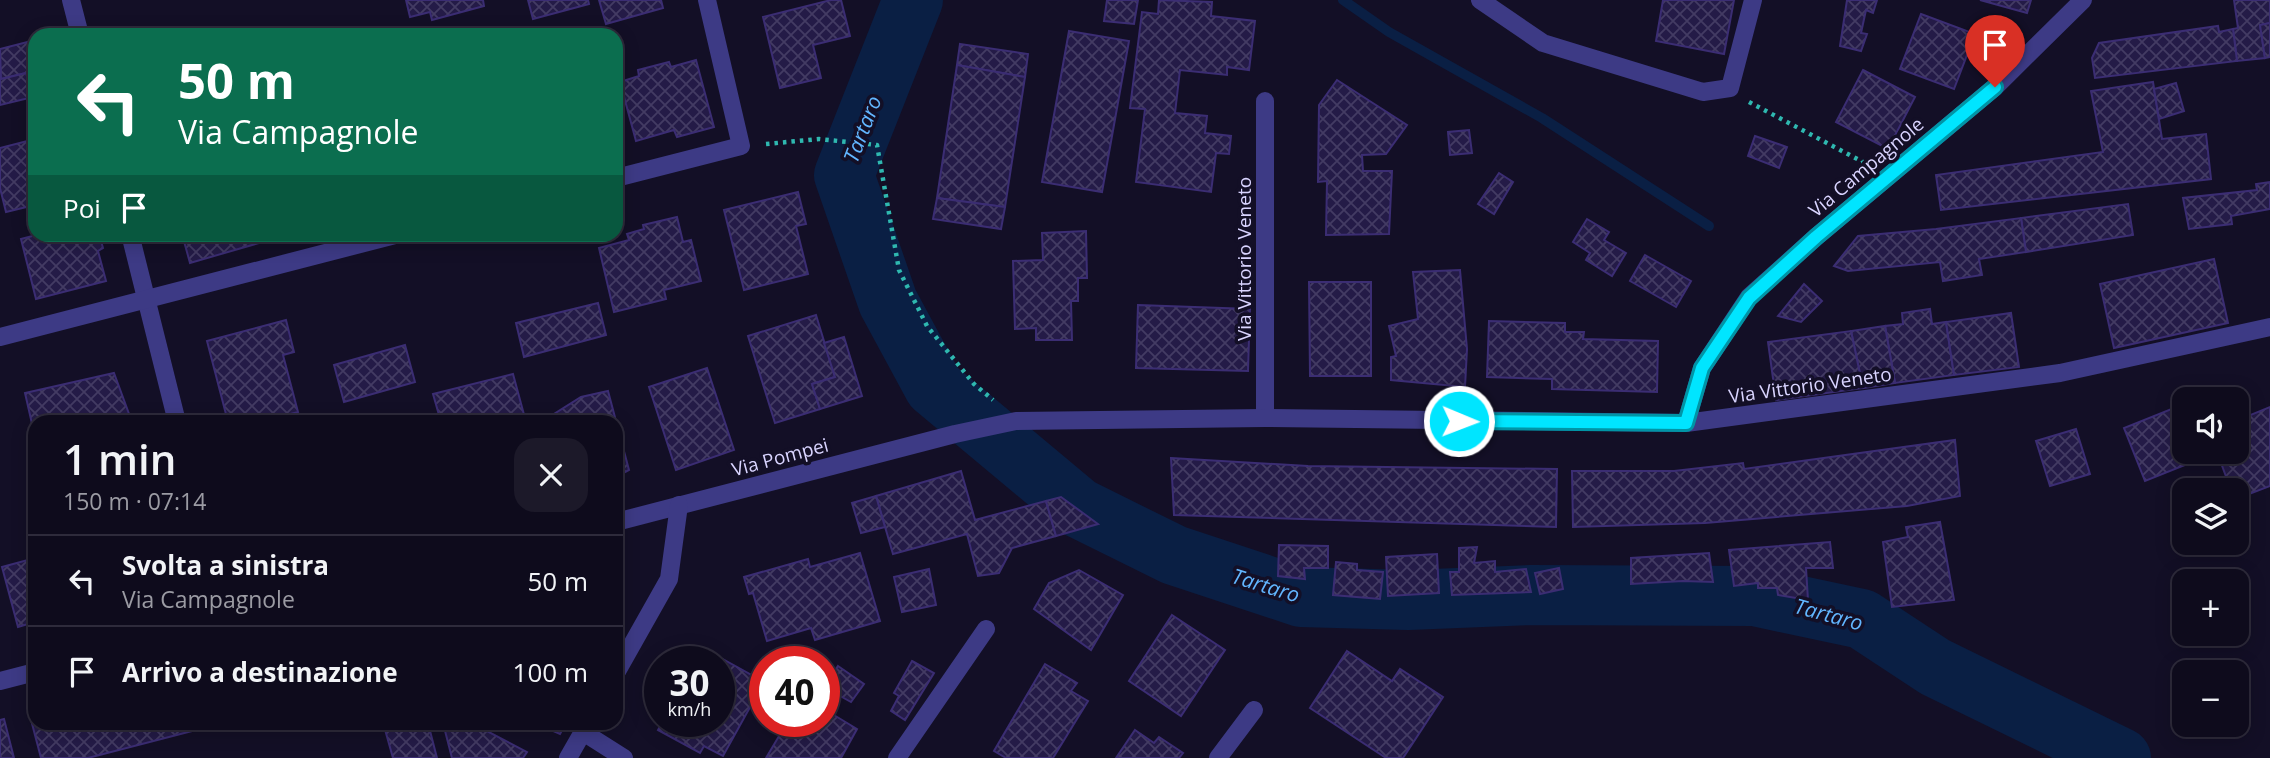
<!DOCTYPE html>
<html lang="it">
<head>
<meta charset="utf-8">
<style>
	body { margin:0; font-family:"Open Sans",sans-serif; background:#1c1929; color:#f1f3f6; height:100vh; display:flex; flex-direction:column; font-size:26px; white-space:nowrap }
	* { box-sizing:border-box; margin:0 }
	p { font-size:23px; color:#9b9ba3 }
	.icon { flex:none; width:38px; height:38px; fill:none; stroke:currentColor; stroke-width:2; stroke-linecap:round; stroke-linejoin:round }
	.map { position:relative; flex:1; overflow:hidden }
	.side { position:absolute; left:28px; top:415px; width:595px; height:315px; display:flex; flex-direction:column; background:#0e0b1c; border-radius:21px; box-shadow:0 4px 18px #0003,0 0 0 2px #2e2b3b }
	.side>* { flex:none }
	.top-card { position:absolute; left:28px; top:28px; width:595px; height:214px; border-radius:21px; box-shadow:0 4px 18px #0003,0 0 0 2px #2e2b3b; background:#0b6e4f; color:#fff; overflow:hidden }
	.buttons { position:absolute; left:2172px; top:387px; display:grid; gap:14px }
	.buttons a { display:grid; place-items:center; width:77px; height:77px; border-radius:14px; background:#0e0b1c; box-shadow:0 4px 18px #0003,0 0 0 2px #2e2b3b; font-size:35px }
	.speed { position:absolute; left:644px; top:646px; display:flex; gap:14px; font-size:35px; font-weight:700; text-align:center }
	.speed>* { display:grid; place-content:center; width:91px; height:91px; border-radius:50%; background:#0e0b1c; box-shadow:0 4px 18px #0003,0 0 0 2px #2e2b3b; line-height:1 }
	.speed small { font-size:18px; font-weight:400 }
	.speed .limit { border:10px solid #d22; background:#fff; color:#111 }
	.pin { position:absolute; display:grid; place-items:center; width:60px; height:60px; color:#fff; margin:-72px -30px; border-radius:50% 50% 50% 0; rotate:-45deg; box-shadow:0 0 7px #0007 }
	.pin .icon { rotate:45deg }
	.me { position:absolute; width:77px; margin:-38px; rotate:91deg; stroke-linejoin:round; filter:drop-shadow(0 0 5px #0008) }
	.turn { display:flex; align-items:center; gap:24px; height:147px; padding:0 35px; font-size:32px }
	.turn .icon { width:91px; height:91px; stroke-width:2.5 }
	.turn b { display:block; font-size:49px; line-height:60px }
	.then { display:flex; align-items:center; height:66px; padding:0 35px; background:#0003; gap:14px; font-size:26px }
	.round { display:grid; place-items:center; flex:none; width:74px; height:74px; border-radius:21px; background:#1c1929 }
	.summary { display:flex; align-items:center; justify-content:space-between; height:119px; padding:0 35px }
	h1 { font-size:42px; font-weight:600; line-height:52px }
	ul { padding:0; list-style:none }
	li { display:flex; align-items:center; gap:21px; height:91px; padding:0 35px; border-top:2px solid #2e2b3b }
	li div { flex:1 }
	li b { display:block; font-size:26px }
	li em { font-style:normal }
	.map>svg:first-child { display:block }
	.lines { fill:none; stroke-linecap:round; stroke-linejoin:round }
	.stream { stroke:#0a1f44; stroke-width:10 }
	.river { stroke:#0a1f44; stroke-width:60 }
	.building { fill:url(#building-cross-hatch); stroke:#3b2d73; stroke-width:2 }
	.path { stroke:#2fb8b0; stroke-width:4.5; stroke-dasharray:3.5 5; stroke-linecap:butt }
	.minor { stroke:#3d3a85; stroke-width:18 }
	.route-casing { stroke:#0095a6; stroke-width:18 }
	.route { stroke:#00e5ff; stroke-width:12 }
	.labels { text-anchor:middle; dominant-baseline:central; stroke-width:7; stroke-linejoin:round; paint-order:stroke }
	.street-label { font-size:19px; fill:#d9d4ff; stroke:#130f26 }
	.water-label { font-size:21px; font-style:italic; fill:#62b6ff; stroke:#130f26 }
</style>
</head>
<body>
<div class="map">
<svg width="2270" height="758" viewBox="0 0 2270 758">
	<defs>
		<pattern id="building-cross-hatch" width="8" height="8" patternUnits="userSpaceOnUse" patternTransform="scale(1.75)"><rect width="8" height="8" fill="#241b47"/><path d="M0 0l8 8M0 8l8-8" fill="none" stroke="#433b63"/></pattern>
	</defs>
	<rect width="100%" height="100%" fill="#130f26"/>
	<g class="lines">
		<!-- stream -->
		<polyline class="stream" points="1343,0 1389,32 1542,118 1709,226"/>
		<!-- river -->
		<polyline class="river" points="913,0 844,175 888,302 934,387 1079,508 1174,555 1301,597 1408,600 1531,595 1754,596 1862,619 1935,667 2121,758"/>
	</g>
	<!-- building -->
	<g class="building">
		<polygon points="406,0 483,0 484,6 432,20 430,12 410,17"/>
		<polygon points="528,0 588,0 589,4 533,19"/>
		<polygon points="599,0 661,0 663,8 606,24"/>
		<polygon points="831,0 841,0 850,36 813,45 821,78 780,88 763,17"/>
		<polygon points="1107,0 1138,0 1134,24 1104,21"/>
		<polygon points="1159,0 1212,2 1211,16 1255,21 1249,70 1227,67 1227,75 1180,70 1175,113 1207,116 1205,133 1231,136 1229,154 1216,153 1211,192 1136,182 1145,109 1130,108 1142,12 1158,14"/>
		<polygon points="1663,0 1734,0 1724,54 1656,41"/>
		<polygon points="1847,0 1877,0 1873,13 1866,10 1861,33 1867,34 1861,51 1840,46"/>
		<polygon points="1980,0 2031,0 2027,13"/>
		<polygon points="2234,0 2270,0 2270,23 2260,25 2265,58 2237,61 2233,29 2238,28"/>
		<polygon points="1921,14 1975,34 1954,89 1900,69"/>
		<polygon points="2270,23 2270,57 2265,58 2260,25"/>
		<polygon points="2218,26 2219,32 2233,29 2237,61 2095,78 2092,58 2099,43"/>
		<polygon points="1069,31 1129,41 1102,192 1042,182"/>
		<polygon points="35,40 35,96 33,97 26,73 1,79 0,49"/>
		<polygon points="960,44 1028,54 1025,77 957,65"/>
		<polygon points="696,60 714,127 677,137 674,130 636,141 620,82 639,76 638,70 669,62 671,67"/>
		<polygon points="957,65 1025,77 1005,207 937,198"/>
		<polygon points="1863,70 1915,97 1888,149 1836,122"/>
		<polygon points="26,73 33,97 0,105 0,76 1,79"/>
		<polygon points="1337,80 1407,125 1386,154 1362,155 1363,171 1392,171 1389,234 1326,235 1327,181 1318,182 1319,105"/>
		<polygon points="2153,82 2162,139 2206,134 2211,179 1941,210 1936,175 2103,152 2091,91"/>
		<polygon points="2176,83 2184,111 2159,119 2154,89"/>
		<polygon points="1469,130 1472,153 1450,155 1448,132"/>
		<polygon points="1755,136 1787,147 1779,168 1748,156"/>
		<polygon points="35,139 35,205 6,212 0,188 0,148"/>
		<polygon points="1499,173 1513,182 1494,214 1478,204"/>
		<polygon points="2270,182 2270,209 2231,216 2232,224 2189,229 2183,198 2257,190 2256,184"/>
		<polygon points="798,192 806,224 796,226 808,274 744,290 724,210"/>
		<polygon points="937,198 1005,207 1001,229 933,219"/>
		<polygon points="2128,204 2133,235 2026,252 2021,218"/>
		<polygon points="677,217 683,242 691,240 701,281 664,290 666,299 614,312 599,248 629,240 627,234 644,229 643,225"/>
		<polygon points="2021,218 2026,252 1979,259 1982,275 1943,281 1940,262 1848,271 1834,266 1858,236 1936,229"/>
		<polygon points="1587,219 1609,232 1604,240 1626,253 1612,276 1586,260 1590,253 1573,242"/>
		<polygon points="1086,231 1087,278 1078,278 1078,301 1071,301 1072,340 1036,340 1036,328 1015,329 1013,261 1043,260 1042,233"/>
		<polygon points="40,234 99,234 103,248 98,251 106,281 36,299 21,239"/>
		<polygon points="182,234 283,234 283,236 190,263"/>
		<polygon points="1645,255 1691,281 1676,307 1630,281"/>
		<polygon points="2214,259 2228,323 2114,348 2100,284"/>
		<polygon points="1460,270 1467,349 1465,387 1391,380 1391,357 1396,356 1389,326 1418,319 1413,272"/>
		<polygon points="1309,282 1371,282 1371,376 1310,376"/>
		<polygon points="1804,284 1822,301 1801,322 1778,316"/>
		<polygon points="598,303 606,335 524,357 516,323"/>
		<polygon points="1138,305 1250,309 1248,371 1136,368"/>
		<polygon points="1930,309 1932,324 1946,322 1954,375 1895,383 1885,326 1903,324 1902,313"/>
		<polygon points="2011,313 2019,367 1954,375 1946,322"/>
		<polygon points="816,315 835,377 812,384 820,409 775,423 748,336"/>
		<polygon points="286,320 294,352 283,355 298,412 260,422 228,422 207,341"/>
		<polygon points="1489,321 1565,323 1565,332 1584,332 1583,339 1658,341 1657,392 1552,389 1552,379 1487,377"/>
		<polygon points="1885,326 1895,383 1863,388 1851,331"/>
		<polygon points="1851,331 1863,388 1776,400 1768,342"/>
		<polygon points="844,337 862,396 820,409 812,384 835,377 824,343"/>
		<polygon points="405,345 415,382 344,402 334,365"/>
		<polygon points="707,368 734,450 676,470 649,387"/>
		<polygon points="114,373 132,422 35,422 35,437 25,393"/>
		<polygon points="513,374 526,422 441,422 433,394"/>
		<polygon points="608,391 629,470 616,477 616,422 556,422 554,414 581,397"/>
		<polygon points="2270,407 2270,486 2236,499 2236,490 2231,490 2217,452 2236,452 2236,421"/>
		<polygon points="2174,408 2184,433 2184,452 2191,452 2195,461 2145,481 2124,428"/>
		<polygon points="2076,429 2090,474 2050,486 2036,441"/>
		<polygon points="1955,440 1960,496 1907,506 1705,523 1573,527 1572,471 1674,471 1743,463 1744,469"/>
		<polygon points="1171,458 1308,466 1557,469 1556,527 1174,515"/>
		<polygon points="961,471 975,520 1046,501 1056,536 1012,548 999,573 978,576 967,534 893,554 876,496"/>
		<polygon points="876,496 885,527 861,533 852,503"/>
		<polygon points="1061,497 1098,524 1056,536 1046,501"/>
		<polygon points="1940,522 1954,600 1892,607 1883,542 1908,537 1906,527"/>
		<polygon points="1830,542 1833,568 1806,568 1808,600 1778,595 1777,588 1758,588 1758,583 1734,586 1729,550"/>
		<polygon points="1279,545 1328,546 1328,568 1304,568 1305,579 1278,576"/>
		<polygon points="1477,547 1474,563 1495,561 1495,572 1526,569 1531,592 1452,595 1450,572 1459,572 1459,548"/>
		<polygon points="860,553 880,621 815,640 811,628 767,641 753,593 749,594 744,577 808,559 810,567"/>
		<polygon points="1709,553 1713,582 1683,581 1631,584 1631,558"/>
		<polygon points="1437,554 1439,593 1388,596 1386,557"/>
		<polygon points="35,558 35,622 18,627 2,567"/>
		<polygon points="1336,562 1357,564 1357,570 1383,572 1380,599 1333,595"/>
		<polygon points="1559,568 1563,589 1540,594 1535,573"/>
		<polygon points="929,569 936,605 902,612 894,577"/>
		<polygon points="1079,570 1123,595 1091,650 1034,609 1049,583"/>
		<polygon points="1172,615 1225,650 1181,716 1129,681"/>
		<polygon points="1347,651 1392,681 1400,669 1443,697 1403,758 1386,758 1310,708"/>
		<polygon points="710,652 764,682 723,756 704,746 700,753 658,730 663,721 719,721 719,662 705,662"/>
		<polygon points="912,661 934,673 905,720 891,711 899,696 894,693"/>
		<polygon points="1045,664 1077,683 1071,691 1088,701 1053,758 1006,758 994,751"/>
		<polygon points="838,666 864,684 851,702 824,687"/>
		<polygon points="824,709 857,729 841,758 766,758 788,721 824,721"/>
		<polygon points="35,711 35,723 223,723 88,758 41,758 29,712"/>
		<polygon points="4,719 14,758 0,758 0,720"/>
		<polygon points="395,723 428,723 437,758 393,758 384,726"/>
		<polygon points="443,723 483,723 481,728 527,752 523,758 452,758"/>
		<polygon points="535,723 566,723 560,734"/>
		<polygon points="1135,730 1154,743 1159,737 1183,753 1179,758 1116,758"/>
	</g>
	<g class="lines">
		<!-- path -->
		<g class="path">
			<polyline points="1749,102 1863,162 1862,163"/>
			<polyline points="766,144 819,139 877,145 899,270 927,326 974,384 993,400"/>
		</g>
		<!-- minor -->
		<g class="minor">
			<polyline points="71,0 80,35"/>
			<polyline points="1480,0 1543,43 1703,92 1730,88 1753,0"/>
			<polyline points="616,178 741,146 707,0"/>
			<polyline points="130,234 177,422"/>
			<polyline points="0,337 399,234"/>
			<polyline points="1265,418 1265,101"/>
			<polyline points="1686,423 1702,368 1749,297 1816,237 1995,87 2083,0"/>
			<polyline points="616,522 955,434 1016,421 1265,418 1686,423 2060,373 2270,327"/>
			<polyline points="616,673 669,579 679,505"/>
			<polyline points="0,681 35,672"/>
			<polyline points="583,732 624,758"/>
			<polyline points="568,758 588,723"/>
			<polyline points="897,758 986,629"/>
			<polyline points="1218,758 1254,710"/>
		</g>
	</g>
	<g class="lines">
		<!-- route casing -->
		<g class="route-casing">
			<polyline id="route" points="1459,421 1686,423 1702,368 1749,298 1816,237 1995,87"/>
		</g>
		<!-- route -->
		<use href="#route" class="route"/>
	</g>
	<g class="labels">
		<!-- street labels -->
		<g class="street-label">
			<text transform="translate(1866 167) rotate(-40)">Via Campagnole</text>
			<text transform="translate(1244 259) rotate(-90)">Via Vittorio Veneto</text>
			<text transform="translate(1810 385) rotate(-8)">Via Vittorio Veneto</text>
			<text transform="translate(780 457) rotate(-15)">Via Pompei</text>
		</g>
		<!-- water labels -->
		<g class="water-label">
			<text transform="translate(862 129) rotate(-69)">Tartaro</text>
			<text transform="translate(1266 585) rotate(17)">Tartaro</text>
			<text transform="translate(1829 614) rotate(15)">Tartaro</text>
		</g>
	</g>
</svg>
<div class="buttons">
<a><svg class="icon" aria-label="sound" viewBox="0 0 24 24"><path d="M4 9h4l5-4v14l-5-4H4zM17 9q2 3 0 6"/></svg></a>
<a><svg class="icon" aria-label="layers" viewBox="0 0 24 24"><path d="M12 4l9 5-9 5-9-5zM3 14l9 5 9-5"/></svg></a>
<a>+</a>
<a>−</a>
</div>
<div class="speed"><div>30<small>km/h</small></div><div class="limit">40</div></div>
<div class="pin" style="left:1995px;top:87px;background:#d93025"><svg class="icon" aria-label="arrive" viewBox="0 0 24 24"><path d="M6 21V4h12l-3 4 3 4H6"/></svg></div>
<svg class="me" style="left:1459px;top:421px" viewBox="-20 -20 40 40"><circle r="17" fill="#00e5ff" stroke="#fff" stroke-width="3"/><path d="M0-11L8 9 0 5-8 9z" fill="#fff"/></svg>
<div class="top-card">
<div class="turn"><svg class="icon" aria-label="left" viewBox="0 0 24 24"><path d="M17 20v-9H6M10 6l-5 5 5 5"/></svg><div><b>50 m</b>Via Campagnole</div></div>
<div class="then">Poi<svg class="icon" aria-label="arrive" viewBox="0 0 24 24"><path d="M6 21V4h12l-3 4 3 4H6"/></svg></div>
</div>
<section class="side">
<div class="summary"><div><h1>1 min</h1><p>150 m · 07:14</p></div><a class="round"><svg class="icon" aria-label="close" viewBox="0 0 24 24"><path d="M6 6l12 12M18 6L6 18"/></svg></a></div>
<ul>
<li><svg class="icon" aria-label="left" viewBox="0 0 24 24"><path d="M17 20v-9H6M10 6l-5 5 5 5"/></svg><div><b>Svolta a sinistra</b><p>Via Campagnole</p></div><em>50 m</em></li>
<li><svg class="icon" aria-label="arrive" viewBox="0 0 24 24"><path d="M6 21V4h12l-3 4 3 4H6"/></svg><div><b>Arrivo a destinazione</b></div><em>100 m</em></li>
</ul>
</section>
</div>
</body>
</html>
